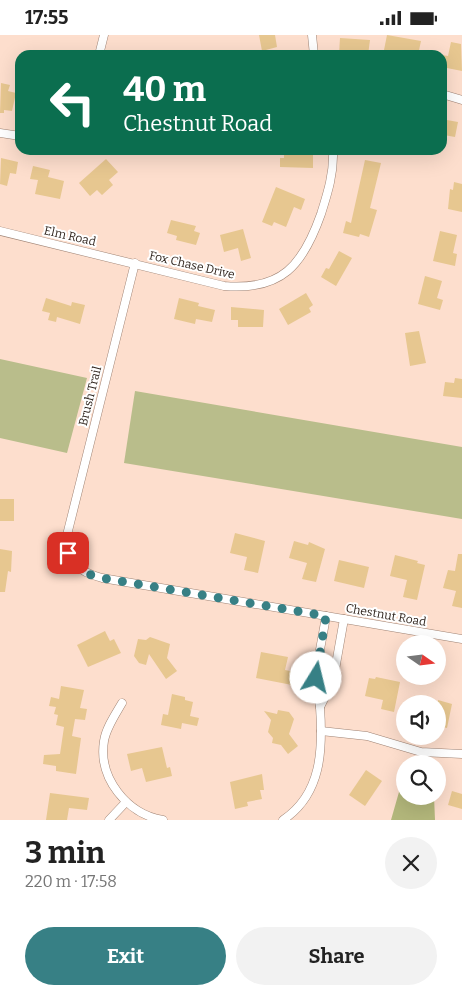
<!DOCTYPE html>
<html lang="en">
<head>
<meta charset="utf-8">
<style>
	body { margin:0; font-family:Bitter,serif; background:#f2f2f2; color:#222; height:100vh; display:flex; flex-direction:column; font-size:19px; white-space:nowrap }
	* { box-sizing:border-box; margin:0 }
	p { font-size:16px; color:#767676 }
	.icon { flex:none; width:28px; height:28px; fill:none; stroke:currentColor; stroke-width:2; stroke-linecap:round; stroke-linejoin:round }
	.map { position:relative; height:785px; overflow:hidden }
	.side { display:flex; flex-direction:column; background:#fff; flex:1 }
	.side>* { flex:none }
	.hud { position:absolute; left:15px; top:15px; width:432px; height:105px; border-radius:15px; box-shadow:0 5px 20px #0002; background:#0b6e4f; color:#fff; overflow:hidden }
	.needle { width:32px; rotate:104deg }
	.buttons { position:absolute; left:396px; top:600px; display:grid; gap:10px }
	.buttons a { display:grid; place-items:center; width:50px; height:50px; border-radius:50%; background:#fff; box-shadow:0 5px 20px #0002; font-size:25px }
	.pin { position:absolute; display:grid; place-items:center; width:42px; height:42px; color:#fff; margin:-21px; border-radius:10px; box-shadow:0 2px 8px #0006 }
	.me { position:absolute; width:55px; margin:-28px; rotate:9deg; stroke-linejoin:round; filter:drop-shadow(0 0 4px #0008) }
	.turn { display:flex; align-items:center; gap:18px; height:105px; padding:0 25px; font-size:22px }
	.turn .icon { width:65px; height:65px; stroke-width:2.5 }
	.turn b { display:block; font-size:35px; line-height:42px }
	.round { display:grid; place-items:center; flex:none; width:52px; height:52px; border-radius:26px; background:#f2f2f2 }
	.head { display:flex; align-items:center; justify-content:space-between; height:85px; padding:0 25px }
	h1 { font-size:30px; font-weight:700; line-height:38px }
	.cta { display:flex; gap:10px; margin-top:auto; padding:10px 25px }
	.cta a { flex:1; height:58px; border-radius:30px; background:#378085; color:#fff; font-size:20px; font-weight:700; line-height:58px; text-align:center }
	.cta a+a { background:#f2f2f2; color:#222 }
	.status { display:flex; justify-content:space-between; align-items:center; height:35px; padding:0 25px; background:#fff; direction:ltr }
	.status svg { height:14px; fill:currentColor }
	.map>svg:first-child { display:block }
	.green { fill:#b9bd8b }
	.forest { fill:#b3b77b }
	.building { fill:#e7c790 }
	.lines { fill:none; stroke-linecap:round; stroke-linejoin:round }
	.street-casing { stroke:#9f8374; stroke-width:9 }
	.street { stroke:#fff; stroke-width:8 }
	.route { stroke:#378085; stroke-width:9; stroke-dasharray:0 16.2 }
	.labels { text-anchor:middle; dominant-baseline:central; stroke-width:4; stroke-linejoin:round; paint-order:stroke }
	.street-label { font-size:12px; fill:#322720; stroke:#fff }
</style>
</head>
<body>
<div class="status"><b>17:55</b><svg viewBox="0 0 49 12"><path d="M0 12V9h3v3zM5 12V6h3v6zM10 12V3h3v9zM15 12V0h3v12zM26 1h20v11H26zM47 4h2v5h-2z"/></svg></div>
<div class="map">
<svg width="462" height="785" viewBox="0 0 462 785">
	<rect width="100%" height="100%" fill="#fddecd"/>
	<!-- green -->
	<g class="green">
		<polygon points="0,324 87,343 67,418 0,403"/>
		<polygon points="135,356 462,412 462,484 124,428"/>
	</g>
	<!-- forest -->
	<polygon class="forest" points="405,736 405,761 434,761 435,785 391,785"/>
	<!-- building -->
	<g class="building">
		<polygon points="259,0 275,0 277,12 262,16"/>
		<polygon points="387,0 421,6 418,20 384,15"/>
		<polygon points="340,3 370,5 368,20 339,20"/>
		<polygon points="451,7 461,9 462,36 442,32 442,20 448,21"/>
		<polygon points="1,48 10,50 8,56 16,58 12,76 4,75 4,78 0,78"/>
		<polygon points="447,85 458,87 455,102 444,100"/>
		<polygon points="284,115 304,115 304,118 313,118 313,133 280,132 280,123 284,123"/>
		<polygon points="1,123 18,127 16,139 10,138 7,151 0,149"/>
		<polygon points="106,124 118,137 109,145 113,150 102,160 97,155 90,161 79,148"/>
		<polygon points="365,125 381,128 370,173 377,175 369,202 360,199 359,202 343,198 346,186 351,188"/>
		<polygon points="33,131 50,135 48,142 64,146 60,164 35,159 38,145 30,144"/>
		<polygon points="454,147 462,149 462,177 448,174 450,154 453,155"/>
		<polygon points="276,152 305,164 301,175 294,172 286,192 274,187 272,191 262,187"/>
		<polygon points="171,185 196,191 194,196 200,198 196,210 176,205 177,201 167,198"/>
		<polygon points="243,194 251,223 241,226 238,213 224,217 220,200"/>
		<polygon points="440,196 457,200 453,218 457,219 455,231 433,226"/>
		<polygon points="339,216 352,223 336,251 321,242 326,233 329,234"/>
		<polygon points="425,241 442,246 437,263 443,265 440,275 418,269"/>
		<polygon points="306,258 313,270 309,273 311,277 288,290 279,274"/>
		<polygon points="46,263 71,271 72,267 85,270 80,289 57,282 56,287 48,285 50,278 42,276"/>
		<polygon points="179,263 199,268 198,271 215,275 212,287 196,284 195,289 174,284"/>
		<polygon points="231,272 264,275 263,292 238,292 238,285 231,285"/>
		<polygon points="419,296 426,328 410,331 405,298"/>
		<polygon points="455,343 462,344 462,363 443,361 445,347 454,348"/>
		<rect x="0" y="464" width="14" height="22"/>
		<polygon points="235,498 265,506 258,538 244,535 247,522 230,518"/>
		<polygon points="294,506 308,510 309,507 325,514 316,547 302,544 307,528 289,523"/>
		<polygon points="0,514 12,516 11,537 8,536 5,557 0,557"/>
		<polygon points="458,519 462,519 462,573 452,571 456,556 443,553 448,535 455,536"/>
		<polygon points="395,520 418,526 417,528 425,530 417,565 403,562 407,545 390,541"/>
		<polygon points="339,525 369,532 364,553 334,546"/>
		<polygon points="105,596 110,606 114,604 121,618 88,632 77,610"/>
		<polygon points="150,602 170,609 167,623 177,636 166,644 149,619 146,630 139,628 134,621 138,604 146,605"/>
		<polygon points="261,617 288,622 285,635 295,637 292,650 256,643"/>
		<polygon points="376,642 400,647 394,677 381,674 383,665 365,661 369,643 375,644"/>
		<polygon points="61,651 84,655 80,673 87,674 85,685 75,684 72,701 81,703 76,739 56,736 56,731 43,729 44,720 60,719 64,692 56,690 58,680 54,679 56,672 49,671 51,662 59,664"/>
		<polygon points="172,659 185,662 185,665 193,667 190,681 199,683 197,691 182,688 181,694 161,690 163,679 168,680"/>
		<polygon points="438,665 452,669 447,693 438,691"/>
		<polygon points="278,675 289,677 294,684 289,699 298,711 288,719 281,710 272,708 273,703 268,697 271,685 264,676 277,679"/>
		<polygon points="162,712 167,733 170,732 172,741 146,747 142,733 131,736 127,719"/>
		<polygon points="366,735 382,746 365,771 349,760"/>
		<polygon points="262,739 264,755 260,755 262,764 247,767 248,771 235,774 230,747"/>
		<polygon points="452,756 462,759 462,774 448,770"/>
		<polygon points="50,758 89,763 87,775 69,773 67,785 46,785"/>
	</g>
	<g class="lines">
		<!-- street casing -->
		<g class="street-casing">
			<g id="street">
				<polyline points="312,0 314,20"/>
				<polyline points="99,20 104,0"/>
				<polyline points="442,59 462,65"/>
				<polyline points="0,98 20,101"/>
				<path d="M 0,196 L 224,251 C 282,256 303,230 321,179 C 328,157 334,138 333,115"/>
				<path d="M 135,228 L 67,500 C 64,526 79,537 102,543 L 462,604"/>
				<path d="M 122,668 C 115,680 106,693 104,706 C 98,743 127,779 163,785"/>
				<polyline points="320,672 333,646 344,584"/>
				<polyline points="321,696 367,701 421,717 462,719"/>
				<polyline points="109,785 126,767"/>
				<path d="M 283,785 C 322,759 323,714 320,672 C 319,662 315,651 316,641 C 318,621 323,601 326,581"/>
			</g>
		</g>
		<!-- street -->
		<use href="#street" class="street"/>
	</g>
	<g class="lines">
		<!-- route -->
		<path class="route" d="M 68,518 C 75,534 85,539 102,543 L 326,581 L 316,643"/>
	</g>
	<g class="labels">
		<!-- street labels -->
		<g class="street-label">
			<text transform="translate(70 201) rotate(13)">Elm Road</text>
			<text transform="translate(192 230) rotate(13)">Fox Chase Drive</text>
			<text transform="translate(90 361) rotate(-76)">Brush Trail</text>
			<text transform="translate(386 580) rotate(10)">Chestnut Road</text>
		</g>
	</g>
</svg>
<div class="buttons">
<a><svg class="needle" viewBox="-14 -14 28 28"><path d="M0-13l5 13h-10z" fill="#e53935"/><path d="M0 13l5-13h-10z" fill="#767676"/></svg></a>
<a><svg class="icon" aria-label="sound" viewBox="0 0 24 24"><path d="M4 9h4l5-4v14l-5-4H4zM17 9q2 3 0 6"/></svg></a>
<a><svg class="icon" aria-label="search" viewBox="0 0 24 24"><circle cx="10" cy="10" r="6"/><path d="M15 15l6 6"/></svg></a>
</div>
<div class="pin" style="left:68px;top:518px;background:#d93025"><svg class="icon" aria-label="arrive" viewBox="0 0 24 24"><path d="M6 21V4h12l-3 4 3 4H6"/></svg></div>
<svg class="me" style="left:316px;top:643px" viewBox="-20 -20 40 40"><circle r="19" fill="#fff"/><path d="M0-13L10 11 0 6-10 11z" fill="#378085"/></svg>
<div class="hud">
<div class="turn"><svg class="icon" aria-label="left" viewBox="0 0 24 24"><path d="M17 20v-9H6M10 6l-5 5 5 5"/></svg><div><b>40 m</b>Chestnut Road</div></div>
</div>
</div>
<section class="side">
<div class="head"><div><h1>3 min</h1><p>220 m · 17:58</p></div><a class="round"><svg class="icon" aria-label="close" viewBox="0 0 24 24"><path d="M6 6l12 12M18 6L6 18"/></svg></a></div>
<div class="cta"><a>Exit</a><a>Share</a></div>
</section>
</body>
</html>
